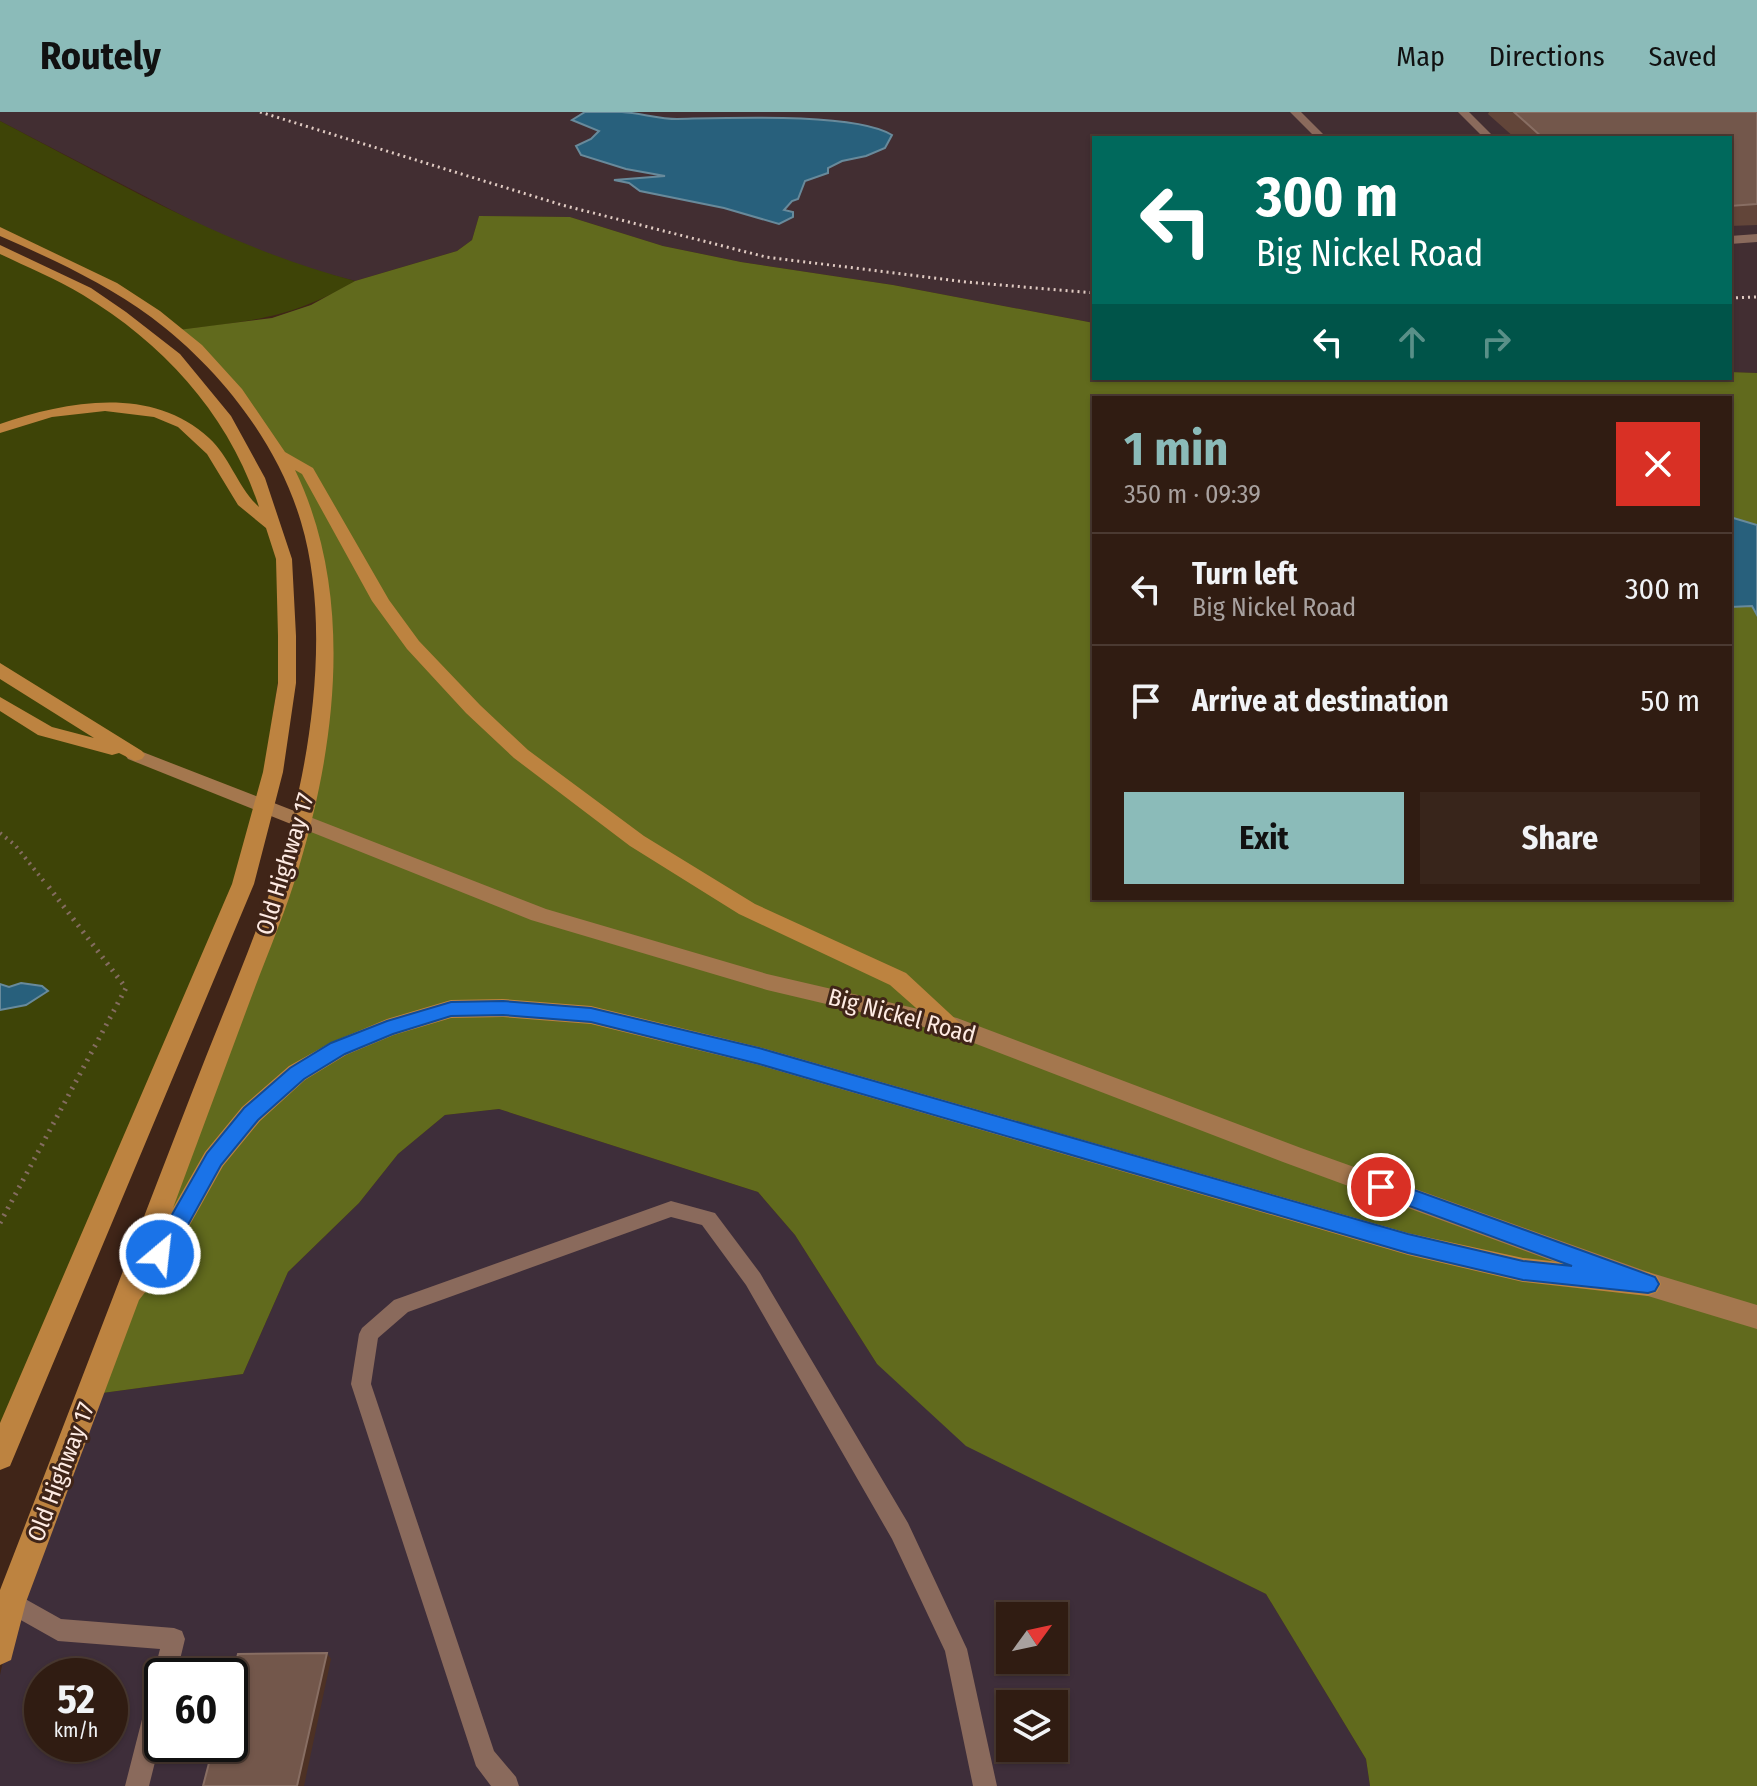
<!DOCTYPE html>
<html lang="en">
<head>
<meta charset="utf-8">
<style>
	body { margin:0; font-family:"Fira Sans Condensed",sans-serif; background:#38251b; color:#f1f3f6; height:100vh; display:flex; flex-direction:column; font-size:30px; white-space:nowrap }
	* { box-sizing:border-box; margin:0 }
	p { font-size:26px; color:#a8a19f }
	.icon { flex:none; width:44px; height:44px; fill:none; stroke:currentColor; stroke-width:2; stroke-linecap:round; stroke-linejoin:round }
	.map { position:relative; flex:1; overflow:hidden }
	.details { position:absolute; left:1092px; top:284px; width:640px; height:504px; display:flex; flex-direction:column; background:#301c12; border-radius:0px; box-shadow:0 2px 6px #0004,0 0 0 2px #4b3a32 }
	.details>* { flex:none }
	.top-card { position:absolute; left:1092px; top:24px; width:640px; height:244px; border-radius:0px; box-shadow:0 2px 6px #0004,0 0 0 2px #4b3a32; background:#00695c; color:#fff; overflow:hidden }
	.needle { width:52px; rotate:57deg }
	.controls { position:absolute; left:996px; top:1490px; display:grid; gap:16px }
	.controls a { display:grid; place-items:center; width:72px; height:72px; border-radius:0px; background:#301c12; box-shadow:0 2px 6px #0004,0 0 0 2px #4b3a32; font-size:40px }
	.speed { position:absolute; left:24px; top:1546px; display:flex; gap:16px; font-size:40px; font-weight:700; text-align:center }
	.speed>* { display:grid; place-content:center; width:104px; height:104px; border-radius:50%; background:#301c12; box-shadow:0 2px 6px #0004,0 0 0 2px #4b3a32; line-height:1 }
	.speed small { font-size:20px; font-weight:400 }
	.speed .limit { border:4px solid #111; border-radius:12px; background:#fff; color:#111 }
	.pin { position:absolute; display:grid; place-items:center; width:68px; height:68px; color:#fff; margin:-34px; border:4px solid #fff; border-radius:50%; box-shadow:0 2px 8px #0007 }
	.me { position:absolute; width:88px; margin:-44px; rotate:28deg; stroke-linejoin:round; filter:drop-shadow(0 0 6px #0008) }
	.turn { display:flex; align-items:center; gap:28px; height:168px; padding:0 32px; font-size:36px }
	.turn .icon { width:104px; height:104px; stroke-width:2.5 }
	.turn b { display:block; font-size:56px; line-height:68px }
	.lanes { display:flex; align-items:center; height:76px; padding:0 32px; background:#0003; justify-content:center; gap:40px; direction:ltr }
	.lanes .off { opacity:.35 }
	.round { display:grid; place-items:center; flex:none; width:84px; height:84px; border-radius:0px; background:#38251b }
	.head { display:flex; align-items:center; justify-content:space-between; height:136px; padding:0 32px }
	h1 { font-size:48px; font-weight:700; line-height:60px; color:#8bbbb9 }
	.button { display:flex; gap:16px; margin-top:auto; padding:16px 32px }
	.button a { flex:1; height:92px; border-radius:0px; background:#8bbbb9; color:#111; font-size:32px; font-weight:700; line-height:92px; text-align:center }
	.button a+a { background:#38251b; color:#f1f3f6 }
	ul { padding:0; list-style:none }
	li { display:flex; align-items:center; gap:24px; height:112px; padding:0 32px; border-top:2px solid #4b3a32 }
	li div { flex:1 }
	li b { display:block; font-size:30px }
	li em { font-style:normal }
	header { display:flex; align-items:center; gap:48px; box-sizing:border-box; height:112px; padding:0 40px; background:#8bbbb9; color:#111 }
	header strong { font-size:38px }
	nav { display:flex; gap:44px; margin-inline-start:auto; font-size:28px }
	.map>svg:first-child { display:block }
	.commercial { fill:#3e2e3a; fill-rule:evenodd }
	.industrial { fill:#422e32 }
	.green { fill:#3e4407 }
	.forest { fill:#616a1d }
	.water { fill:#28607c; stroke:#688a9b; stroke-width:2 }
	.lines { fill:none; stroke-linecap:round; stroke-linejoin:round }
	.path-far1 { stroke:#846c60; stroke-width:4; stroke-dasharray:2 5; stroke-linecap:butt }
	.path { stroke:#846c60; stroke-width:5; stroke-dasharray:2 6; stroke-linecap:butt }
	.service { fill:#8a6a5c; fill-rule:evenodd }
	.minor { fill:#8a6a5c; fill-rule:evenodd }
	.secondary { fill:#a4774e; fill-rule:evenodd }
	.primary { fill:#bd8340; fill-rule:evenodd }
	.rail { stroke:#e0cbc3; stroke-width:3; stroke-dasharray:2 4; stroke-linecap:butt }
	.wall { fill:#624539 }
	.shaded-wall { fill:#4d3124 }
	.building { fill:#73574b; stroke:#886e63; stroke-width:2 }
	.route { fill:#1a73e8; stroke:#114b97; stroke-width:2 }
	.labels { text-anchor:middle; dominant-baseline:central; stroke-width:6; stroke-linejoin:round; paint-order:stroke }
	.street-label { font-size:24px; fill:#feebe3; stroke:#402518 }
</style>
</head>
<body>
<header>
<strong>Routely</strong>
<nav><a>Map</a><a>Directions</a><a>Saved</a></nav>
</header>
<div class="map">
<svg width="1757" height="1674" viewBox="0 0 1757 1674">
	<rect width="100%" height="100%" fill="#402518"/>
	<!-- commercial -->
	<path class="commercial" d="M 499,997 L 758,1080 L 795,1123 L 877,1252 L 1146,1422 L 1266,1482 L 1366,1647 L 1370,1674 L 0,1674 L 0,1563 L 17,1486 L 95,1282 L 243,1262 L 288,1160 L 359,1091 L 398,1042 L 445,1003 ZM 1010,1504 L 1054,1504 L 1054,1548 L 1010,1548 ZM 42,1564 L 110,1564 L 110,1632 L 42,1632 ZM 162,1564 L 230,1564 L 230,1632 L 162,1632 ZM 1010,1592 L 1054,1592 L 1054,1636 L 1010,1636 Z"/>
	<!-- industrial -->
	<polygon class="industrial" points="0,0 1757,0 1757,261 1730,260 1730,26 1094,26 1094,211 893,173 741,150 663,134 570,105 479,104 472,128 457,139 355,169 298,154 214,120 0,9"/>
	<!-- green -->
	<g class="green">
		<path d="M 0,9 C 116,69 228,136 355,169 C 291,207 250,209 178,218 L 145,193 L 0,118 Z"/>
		<polygon points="0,138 84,179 155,230 224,307 282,447 285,524 255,719 0,1338 0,898 26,893 48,879 21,871 9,875 0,872"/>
	</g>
	<!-- forest -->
	<polygon class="forest" points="479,104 570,105 663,134 741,150 893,173 1094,211 1094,266 1730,266 1730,260 1757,261 1757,413 1730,405 1730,286 1094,286 1094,786 1730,786 1730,495 1752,494 1757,503 1757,1674 1370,1674 1366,1647 1266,1482 966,1334 877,1252 795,1123 758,1080 499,997 445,1003 398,1042 359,1091 288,1160 243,1262 95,1282 292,756 326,494 312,412 259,309 178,218 272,206 311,193 355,169 457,139 472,128"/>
	<!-- water -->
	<g class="water">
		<path d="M 585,0 C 597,0 610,0 622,0 C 640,1 659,7 677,7 C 725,6 855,0 892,23 L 885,36 L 866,44 L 842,49 L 828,56 L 828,61 L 805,69 L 798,87 L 792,89 L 784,98 L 793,100 L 793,105 L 779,112 L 724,96 L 640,79 L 629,71 L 614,68 L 665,64 L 626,57 L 581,43 L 576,34 L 591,27 L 599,19 L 572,8 Z"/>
		<polygon points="1730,405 1757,413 1757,503 1752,494 1730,495"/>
		<polygon points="21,871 42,874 48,879 26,893 0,898 0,872 9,875"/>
	</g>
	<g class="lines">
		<!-- path-far1 -->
		<polyline class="path-far1" points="0,721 15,733 46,772"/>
		<!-- path -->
		<polyline class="path" points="0,1111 126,876 45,770"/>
		<!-- service -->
		<g class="service">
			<polygon points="671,1089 715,1101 760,1161 908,1411 967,1537 997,1674 973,1674 945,1539 892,1427 746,1173 702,1113 671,1105 408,1200 378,1226 371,1272 494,1639 516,1665 519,1674 491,1674 476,1654 351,1272 359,1222 362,1216 394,1188"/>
			<polygon points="11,1479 61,1507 174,1516 182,1519 185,1527 176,1564 162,1564 162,1622 149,1674 125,1674 160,1537 58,1529 3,1498 0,1491 3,1482"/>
		</g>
		<!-- minor -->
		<g class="minor">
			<polygon points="1290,0 1301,0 1327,26 1316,26"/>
			<polygon points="1458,0 1469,0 1495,26 1484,26"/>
			<polygon points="1757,122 1757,130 1730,132 1730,124"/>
		</g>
		<!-- secondary -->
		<polygon class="secondary" points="135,637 546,797 767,862 957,906 1301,1036 1648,1160 1757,1193 1757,1217 1648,1184 1283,1050 945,920 767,878 531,808 128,647 125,643"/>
		<!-- primary -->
		<g class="primary">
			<path d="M 0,115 L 117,171 L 160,199 L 202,233 L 242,277 L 285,340 L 313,356 L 389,488 L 419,529 L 480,593 L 528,638 L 644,724 L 755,792 L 906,861 L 961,912 L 957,918 L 949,921 L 941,918 L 890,873 L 739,802 L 630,734 L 514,646 L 466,601 L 407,537 L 372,489 L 302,362 L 295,358 C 354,480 337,629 299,755 C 286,799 267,843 251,886 C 225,956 199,1026 173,1096 L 205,1040 L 242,995 L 289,954 L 330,931 L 387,907 L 451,888 L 503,887 L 591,894 L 759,935 L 1408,1121 L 1523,1146 L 1648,1160 L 1657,1164 L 1661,1172 L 1657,1180 L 1648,1184 L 1523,1170 L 1408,1143 L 759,953 L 591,912 L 503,905 L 451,906 L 394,923 L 346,943 L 305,968 L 260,1009 L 223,1054 L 169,1150 L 139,1188 L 26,1490 L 11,1548 L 0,1553 L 0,1478 C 64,1313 127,1148 191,983 C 220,907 253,833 278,756 C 311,654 332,514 301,410 C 277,329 218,255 151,205 C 105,171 52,147 0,124 Z"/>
			<path d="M 0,133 L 91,176 L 126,200 L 180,242 L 231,304 L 265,366 L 292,447 L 296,524 L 296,571 L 283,660 L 254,772 L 10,1354 L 0,1358 L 0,1311 L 232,772 L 263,660 L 278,571 L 278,524 L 276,447 L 266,416 L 238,393 L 207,342 L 178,315 L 154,305 L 105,299 L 52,305 L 0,321 L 0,312 C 66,289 152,273 209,326 C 230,345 238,376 259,395 C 229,303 164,232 83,183 C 57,167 27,155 0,142 Z"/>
			<polygon points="0,551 142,639 145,643 142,647 135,649 119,641 112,643 38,623 0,599 0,585 52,615 94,626 0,567"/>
		</g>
		<!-- rail -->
		<g class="rail">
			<polyline points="260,0 562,93 766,145 966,170 1094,181"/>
			<polyline points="1730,186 1757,185"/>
		</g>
	</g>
	<!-- wall -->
	<polygon class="wall" points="1489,0 1757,0 1757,113 1730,114 1730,26 1515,26 1488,2"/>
	<!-- shaded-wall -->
	<polygon class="shaded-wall" points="327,1541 331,1547 304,1674 297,1674"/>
	<!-- building -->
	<g class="building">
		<polygon points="1514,0 1757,0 1757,92 1730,94 1730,26 1543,26"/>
		<polygon points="327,1541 297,1674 203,1674 214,1632 230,1632 230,1572 238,1542"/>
	</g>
	<!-- route -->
	<polygon class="route" points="503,889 591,896 759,936 1408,1122 1523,1149 1572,1154 1374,1081 1371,1075 1374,1069 1381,1066 1655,1165 1659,1172 1655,1179 1648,1181 1523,1168 1408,1141 759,952 591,910 503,903 451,904 393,922 345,942 304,967 258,1008 221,1053 168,1149 160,1152 153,1149 149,1142 153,1136 207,1041 244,996 290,956 331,931 387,909 451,890"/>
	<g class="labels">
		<!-- street labels -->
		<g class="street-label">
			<text transform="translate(285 752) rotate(-73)">Old Highway 17</text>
			<text transform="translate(902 904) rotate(15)">Big Nickel Road</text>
			<text transform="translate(61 1360) rotate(-69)">Old Highway 17</text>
		</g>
	</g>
</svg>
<div class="controls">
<a><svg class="needle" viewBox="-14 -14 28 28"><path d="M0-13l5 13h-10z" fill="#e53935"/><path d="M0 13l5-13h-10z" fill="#a8a19f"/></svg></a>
<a><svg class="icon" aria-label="layers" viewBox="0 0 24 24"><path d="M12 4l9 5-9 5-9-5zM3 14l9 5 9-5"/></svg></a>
</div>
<div class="speed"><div>52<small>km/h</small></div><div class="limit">60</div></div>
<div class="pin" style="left:1381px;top:1075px;background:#d93025"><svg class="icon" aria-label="arrive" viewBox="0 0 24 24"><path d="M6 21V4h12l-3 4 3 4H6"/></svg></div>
<svg class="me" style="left:160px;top:1142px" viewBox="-20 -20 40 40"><circle r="17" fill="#1a73e8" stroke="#fff" stroke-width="3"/><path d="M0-11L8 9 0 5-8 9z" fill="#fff"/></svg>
<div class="top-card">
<div class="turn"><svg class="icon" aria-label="left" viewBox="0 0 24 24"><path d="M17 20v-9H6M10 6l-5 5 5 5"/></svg><div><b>300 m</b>Big Nickel Road</div></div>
<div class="lanes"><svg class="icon" aria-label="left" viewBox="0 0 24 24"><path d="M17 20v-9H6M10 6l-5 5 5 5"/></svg><svg class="icon off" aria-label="ahead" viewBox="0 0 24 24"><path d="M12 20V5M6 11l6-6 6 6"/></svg><svg class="icon off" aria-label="right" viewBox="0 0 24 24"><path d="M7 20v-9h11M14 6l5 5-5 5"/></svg></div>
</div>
<section class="details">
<div class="head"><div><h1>1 min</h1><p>350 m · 09:39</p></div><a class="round" style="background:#d93025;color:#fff"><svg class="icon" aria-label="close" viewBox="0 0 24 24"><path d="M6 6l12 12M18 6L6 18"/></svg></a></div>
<ul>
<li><svg class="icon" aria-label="left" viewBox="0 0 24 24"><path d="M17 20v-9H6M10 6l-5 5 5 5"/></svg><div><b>Turn left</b><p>Big Nickel Road</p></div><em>300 m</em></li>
<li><svg class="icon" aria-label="arrive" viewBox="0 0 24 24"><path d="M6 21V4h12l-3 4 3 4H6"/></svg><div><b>Arrive at destination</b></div><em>50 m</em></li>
</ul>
<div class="button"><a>Exit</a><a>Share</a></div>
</section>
</div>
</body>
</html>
